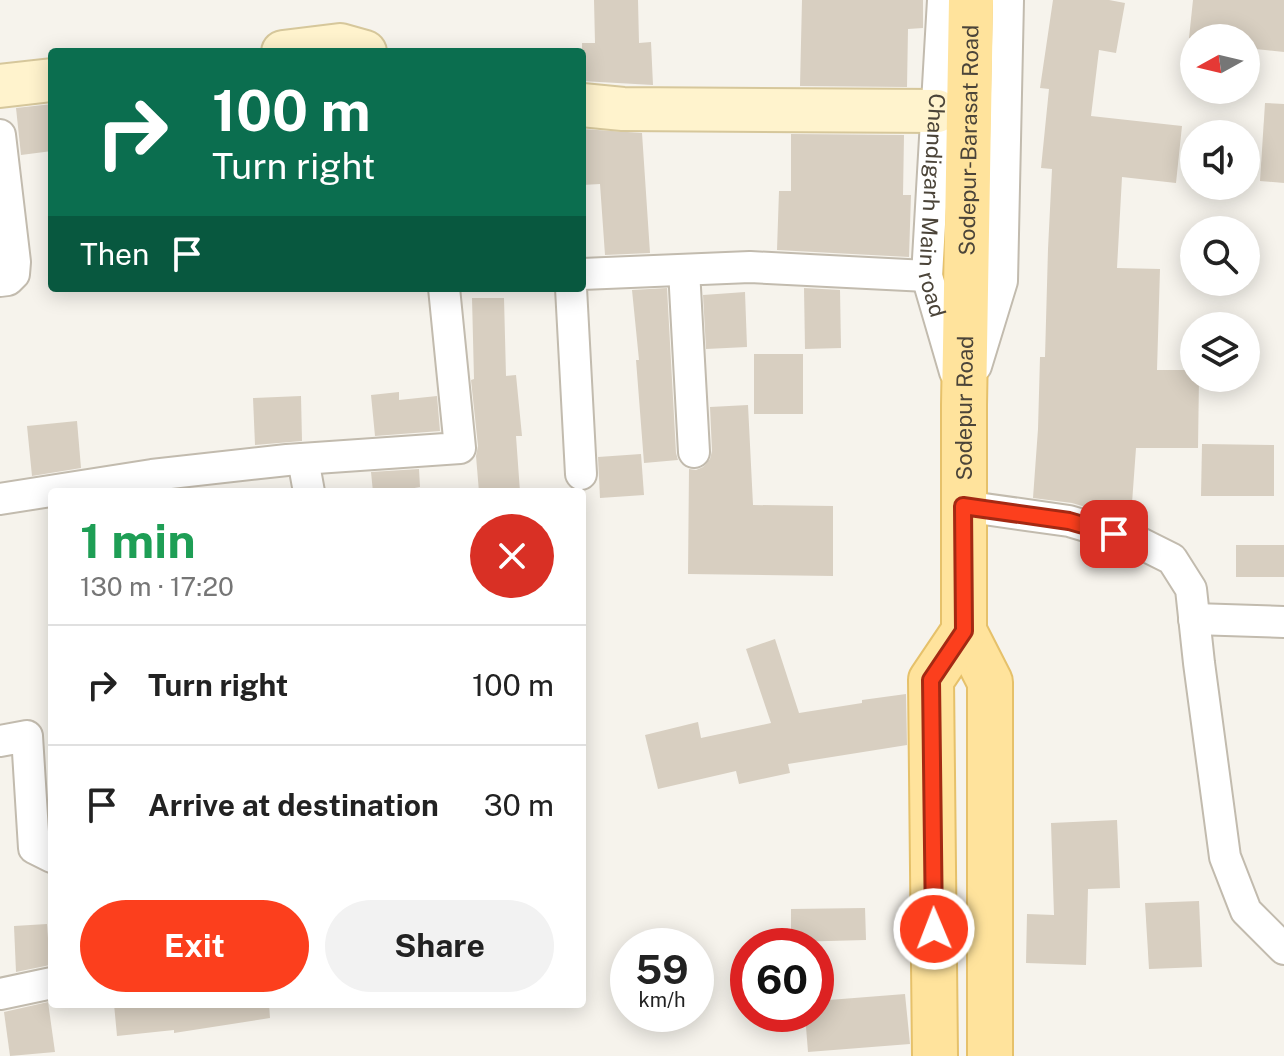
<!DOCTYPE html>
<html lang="en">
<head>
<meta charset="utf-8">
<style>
	body { margin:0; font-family:"Public Sans",sans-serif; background:#f2f2f2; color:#222; height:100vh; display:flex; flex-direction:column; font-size:30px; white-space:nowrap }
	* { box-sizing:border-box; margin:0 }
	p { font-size:26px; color:#767676 }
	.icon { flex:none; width:44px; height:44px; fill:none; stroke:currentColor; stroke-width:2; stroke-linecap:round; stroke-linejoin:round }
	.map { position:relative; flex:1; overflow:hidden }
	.side { position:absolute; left:48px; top:488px; width:538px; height:520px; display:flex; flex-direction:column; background:#fff; border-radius:8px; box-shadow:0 4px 20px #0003 }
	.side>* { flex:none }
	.top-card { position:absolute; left:48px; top:48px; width:538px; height:244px; border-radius:8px; box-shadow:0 4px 20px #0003; background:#0b6e4f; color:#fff; overflow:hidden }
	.needle { width:52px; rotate:262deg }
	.fabs { position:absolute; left:1180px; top:24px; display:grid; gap:16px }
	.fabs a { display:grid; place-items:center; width:80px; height:80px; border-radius:50%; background:#fff; box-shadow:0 4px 20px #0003; font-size:40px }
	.speed { position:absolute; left:610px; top:928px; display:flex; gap:16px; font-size:40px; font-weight:700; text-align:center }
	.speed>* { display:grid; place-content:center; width:104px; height:104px; border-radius:50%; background:#fff; box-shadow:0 4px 20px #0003; line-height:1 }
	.speed small { font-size:20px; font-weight:400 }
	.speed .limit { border:12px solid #d22; background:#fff; color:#111 }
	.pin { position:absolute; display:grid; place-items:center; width:68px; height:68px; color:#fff; margin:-34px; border-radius:16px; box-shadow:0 4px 12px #0006 }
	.me { position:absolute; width:88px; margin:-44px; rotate:359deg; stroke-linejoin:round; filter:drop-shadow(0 0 6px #0008) }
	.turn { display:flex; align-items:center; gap:28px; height:168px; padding:0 32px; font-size:36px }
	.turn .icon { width:104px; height:104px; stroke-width:2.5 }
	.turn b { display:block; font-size:56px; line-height:68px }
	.then { display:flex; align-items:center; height:76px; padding:0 32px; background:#0003; gap:16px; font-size:30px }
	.round { display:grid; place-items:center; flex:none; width:84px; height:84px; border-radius:42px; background:#f2f2f2 }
	.summary { display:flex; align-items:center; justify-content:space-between; height:136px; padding:0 32px }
	h1 { font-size:48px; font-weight:700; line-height:60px; color:#1e9e55 }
	.button { display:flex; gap:16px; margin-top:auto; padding:16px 32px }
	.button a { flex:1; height:92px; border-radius:48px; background:#fc3f1d; color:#fff; font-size:32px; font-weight:700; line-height:92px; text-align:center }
	.button a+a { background:#f2f2f2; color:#222 }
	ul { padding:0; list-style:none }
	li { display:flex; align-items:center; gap:24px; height:120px; padding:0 32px; border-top:2px solid #e0e0e0 }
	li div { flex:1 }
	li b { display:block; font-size:30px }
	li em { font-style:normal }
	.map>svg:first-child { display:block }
	.building { fill:#d8cfc1 }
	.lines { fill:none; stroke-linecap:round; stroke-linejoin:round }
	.street-casing { stroke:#c2bbae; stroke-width:34 }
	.secondary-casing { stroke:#d6c79b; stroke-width:46 }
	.primary-casing { stroke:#e6c16a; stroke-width:48 }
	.street { stroke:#fff; stroke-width:30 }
	.secondary { stroke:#fff3cd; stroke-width:42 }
	.primary { stroke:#ffe39c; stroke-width:44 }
	.route-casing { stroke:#a42913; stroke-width:20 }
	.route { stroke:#fc3f1d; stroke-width:14 }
	.labels { text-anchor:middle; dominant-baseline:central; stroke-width:6; stroke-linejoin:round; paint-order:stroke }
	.street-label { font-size:22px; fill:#4b4439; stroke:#fff }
</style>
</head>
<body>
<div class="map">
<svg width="1284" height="1056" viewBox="0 0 1284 1056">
	<rect width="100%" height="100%" fill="#f6f3ec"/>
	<!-- building -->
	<g class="building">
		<polygon points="594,0 638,0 639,43 651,42 653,85 582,81 582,43 595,43"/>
		<polygon points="802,0 923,0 923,28 908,29 907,87 800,86"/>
		<polygon points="1053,0 1109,0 1125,3 1116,53 1099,50 1091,116 1182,126 1176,183 1122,177 1117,268 1160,269 1157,370 1194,370 1194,378 1199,378 1198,448 1136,448 1131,517 1116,516 1072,503 1033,498 1038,429 1040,357 1045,357 1048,249 1052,169 1041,168 1049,89 1040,88"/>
		<polygon points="1193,0 1284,0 1284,52 1246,48 1246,38 1189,38"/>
		<polygon points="1265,103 1284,104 1284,183 1260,181"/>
		<polygon points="52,104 52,151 21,155 16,108"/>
		<polygon points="582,129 642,133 650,253 605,255 600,184 582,185"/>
		<polygon points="791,134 904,135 903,195 911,195 909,257 777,250 779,191 791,191"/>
		<polygon points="667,288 676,453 678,460 644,463 636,360 639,360 632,290"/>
		<polygon points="804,288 840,290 841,348 805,349"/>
		<polygon points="745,292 747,347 706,349 703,295"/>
		<polygon points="472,298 504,298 506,376 516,375 522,436 516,436 520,492 479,492 476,456 478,446 471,380 474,379"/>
		<rect x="754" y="354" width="49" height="60"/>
		<polygon points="399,392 399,400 437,396 440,431 375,436 371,395"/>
		<polygon points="301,396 302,441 255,445 253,398"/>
		<polygon points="748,405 753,505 833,506 833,576 688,574 689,469 696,470 703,467 710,459 712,451 710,407"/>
		<polygon points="77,421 81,468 32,476 27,426"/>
		<polygon points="1202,444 1274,445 1274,496 1201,496"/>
		<polygon points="641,454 644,495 600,498 598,457"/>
		<polygon points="419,469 420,487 409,489 409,492 373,492 371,472"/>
		<rect x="1236" y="545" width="48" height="32"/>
		<polygon points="775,639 799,713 862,703 862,700 906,694 907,745 788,764 790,773 739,784 736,771 658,789 645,735 698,722 701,738 771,723 746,649"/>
		<polygon points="1117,820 1120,888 1088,889 1086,965 1026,963 1027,914 1054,915 1051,823"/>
		<polygon points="1199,901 1202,967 1149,969 1145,903"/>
		<polygon points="865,908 866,940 791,942 791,909"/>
		<polygon points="47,924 50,965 16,972 14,926"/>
		<polygon points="905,994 910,1044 808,1052 805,1014 816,1014 816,1001"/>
		<polygon points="48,1002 55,1052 10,1056 4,1012"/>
		<polygon points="114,1004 269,1004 270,1018 174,1033 174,1030 117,1036"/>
	</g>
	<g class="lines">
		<!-- street casing -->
		<g class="street-casing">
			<g id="street">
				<path id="s1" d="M 943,0 L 927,276 L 955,372"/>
				<polyline points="0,135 15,262 14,274 8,280 0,281"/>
				<polyline points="684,270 694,452"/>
				<polyline points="582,274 750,267 927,276"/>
				<polyline points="571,288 581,474"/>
				<polyline points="976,366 1002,281 1008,0"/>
				<polyline points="303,459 309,492"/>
				<polyline points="0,499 152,475 287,460 460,448 444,288"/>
				<polyline points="963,506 1069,521 1136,541 1172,559 1191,589 1199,663 1225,857 1246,911 1284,949"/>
				<polyline points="1194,619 1284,622"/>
				<polyline points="0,741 27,736 34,848 52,857"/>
				<polyline points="0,994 52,983"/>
			</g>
		</g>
		<!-- secondary casing -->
		<g class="secondary-casing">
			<g id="secondary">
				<polyline points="283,52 340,45 365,52"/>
				<polyline points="0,86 52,80"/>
				<polyline points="582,105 623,109 937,111"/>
			</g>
		</g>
		<!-- primary casing -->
		<g class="primary-casing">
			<g id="primary">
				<polyline points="964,631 990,682 990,1056"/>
				<path id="s2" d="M 935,1056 L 931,680 L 964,631 L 964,405 L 971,0"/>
			</g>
		</g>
		<!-- street -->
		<use href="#street" class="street"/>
		<!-- secondary -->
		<use href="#secondary" class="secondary"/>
		<!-- primary -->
		<use href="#primary" class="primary"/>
	</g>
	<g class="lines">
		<!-- route casing -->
		<g class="route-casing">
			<polyline id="route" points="934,929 931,680 964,631 963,506 1069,521 1114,534"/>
		</g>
		<!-- route -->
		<use href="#route" class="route"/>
	</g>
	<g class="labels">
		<!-- street labels -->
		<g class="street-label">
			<text stroke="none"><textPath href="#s2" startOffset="926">Sodepur-Barasat Road</textPath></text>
			<text stroke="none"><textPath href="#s1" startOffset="206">Chandigarh Main road</textPath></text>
			<text stroke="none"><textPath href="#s2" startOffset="658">Sodepur Road</textPath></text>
		</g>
	</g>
</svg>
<div class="fabs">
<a><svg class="needle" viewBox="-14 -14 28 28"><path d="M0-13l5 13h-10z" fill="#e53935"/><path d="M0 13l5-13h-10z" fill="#767676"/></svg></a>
<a><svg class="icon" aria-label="sound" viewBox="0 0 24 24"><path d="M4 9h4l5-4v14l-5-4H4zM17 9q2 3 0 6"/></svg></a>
<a><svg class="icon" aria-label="search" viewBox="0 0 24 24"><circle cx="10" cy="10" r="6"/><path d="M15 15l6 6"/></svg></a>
<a><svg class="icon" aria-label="layers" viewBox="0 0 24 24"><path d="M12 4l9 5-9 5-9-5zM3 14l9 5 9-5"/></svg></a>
</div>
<div class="speed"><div>59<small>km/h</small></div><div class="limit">60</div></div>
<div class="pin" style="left:1114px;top:534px;background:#d93025"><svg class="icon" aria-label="arrive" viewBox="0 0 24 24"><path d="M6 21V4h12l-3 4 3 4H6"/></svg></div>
<svg class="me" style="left:934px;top:929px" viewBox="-20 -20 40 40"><circle r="17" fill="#fc3f1d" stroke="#fff" stroke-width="3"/><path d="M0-11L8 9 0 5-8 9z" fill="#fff"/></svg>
<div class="top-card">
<div class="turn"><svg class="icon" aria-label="right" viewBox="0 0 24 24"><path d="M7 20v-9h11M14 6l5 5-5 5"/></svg><div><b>100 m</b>Turn right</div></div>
<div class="then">Then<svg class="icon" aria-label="arrive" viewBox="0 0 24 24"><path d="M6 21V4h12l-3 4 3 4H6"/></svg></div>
</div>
<section class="side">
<div class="summary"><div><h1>1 min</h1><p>130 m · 17:20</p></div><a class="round" style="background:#d93025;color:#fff"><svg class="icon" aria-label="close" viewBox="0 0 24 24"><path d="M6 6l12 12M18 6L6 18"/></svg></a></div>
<ul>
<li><svg class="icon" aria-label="right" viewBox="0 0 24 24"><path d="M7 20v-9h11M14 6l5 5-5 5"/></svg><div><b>Turn right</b></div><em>100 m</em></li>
<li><svg class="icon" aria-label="arrive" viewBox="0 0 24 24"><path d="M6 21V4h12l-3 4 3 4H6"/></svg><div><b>Arrive at destination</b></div><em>30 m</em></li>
</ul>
<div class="button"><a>Exit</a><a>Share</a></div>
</section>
</div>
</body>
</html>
